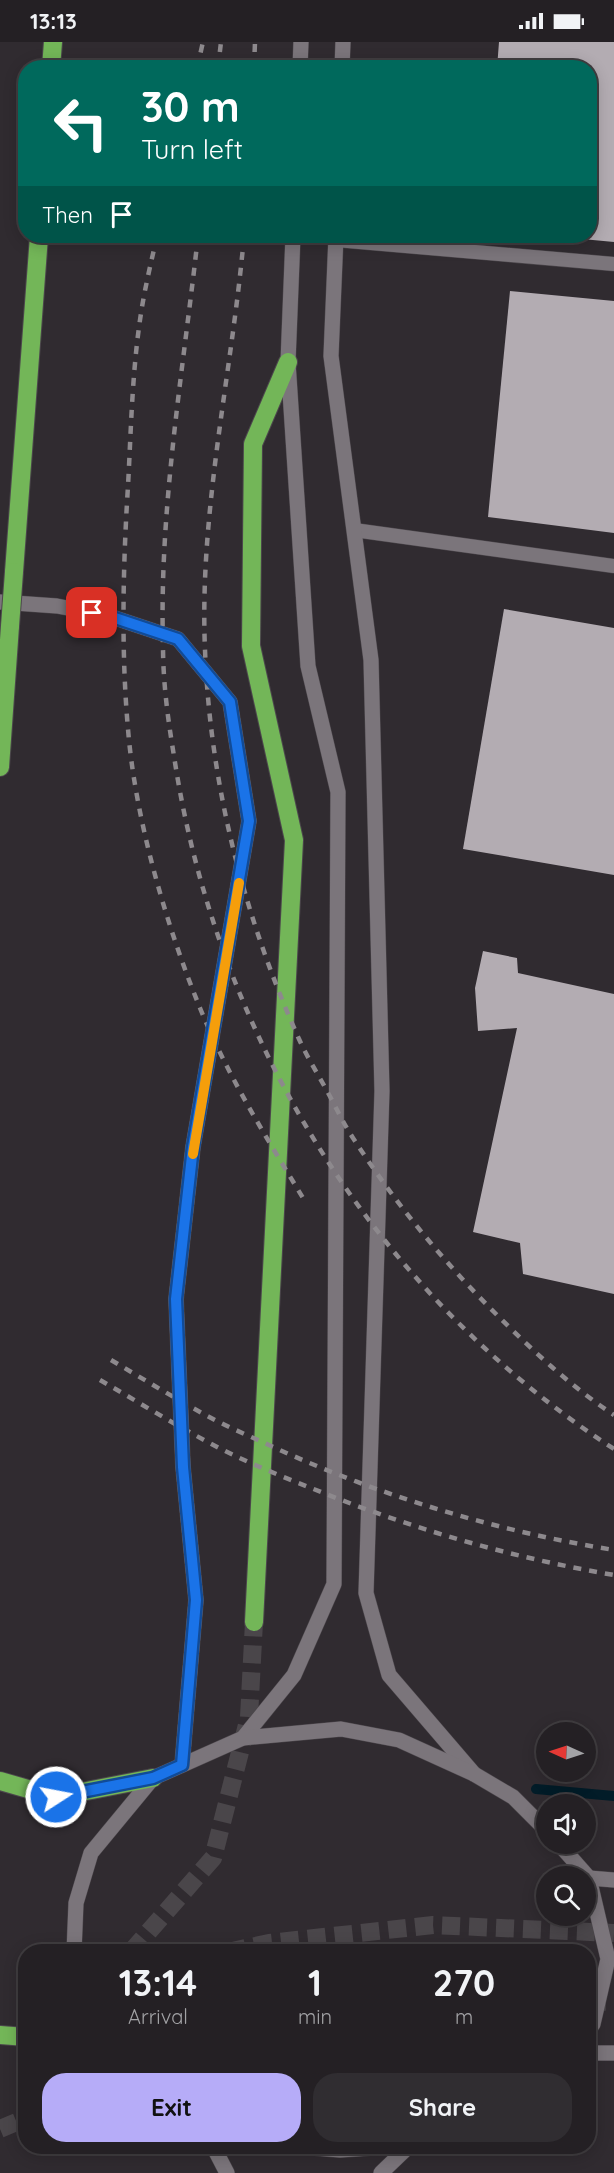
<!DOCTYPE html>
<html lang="en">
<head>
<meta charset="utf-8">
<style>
	body { margin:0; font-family:Quicksand,sans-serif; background:#302d31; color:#f1f3f6; height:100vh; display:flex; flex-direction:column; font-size:22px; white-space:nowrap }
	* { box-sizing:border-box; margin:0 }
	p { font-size:20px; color:#a3a3a6 }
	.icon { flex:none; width:33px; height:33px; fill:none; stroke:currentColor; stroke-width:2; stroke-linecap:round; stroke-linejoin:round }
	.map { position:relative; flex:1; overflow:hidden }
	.drawer { position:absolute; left:18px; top:1902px; width:578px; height:210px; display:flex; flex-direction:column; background:#242024; border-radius:24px; box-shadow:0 3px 15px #0003,0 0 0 2px #413e41 }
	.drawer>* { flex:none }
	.banner { position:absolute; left:18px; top:18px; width:579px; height:183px; border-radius:24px; box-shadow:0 3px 15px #0003,0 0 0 2px #413e41; background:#00695c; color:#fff; overflow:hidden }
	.needle { width:39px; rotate:273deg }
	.buttons { position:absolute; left:536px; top:1680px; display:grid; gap:12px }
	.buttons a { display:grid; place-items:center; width:60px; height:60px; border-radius:50%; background:#242024; box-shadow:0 3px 15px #0003,0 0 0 2px #413e41; font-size:30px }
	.pin { position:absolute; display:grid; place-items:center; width:51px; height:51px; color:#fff; margin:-26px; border-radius:12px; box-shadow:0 3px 9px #0006 }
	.me { position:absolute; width:66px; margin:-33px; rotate:79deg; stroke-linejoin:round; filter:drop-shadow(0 0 4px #0008) }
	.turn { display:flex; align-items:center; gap:21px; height:126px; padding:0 24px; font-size:27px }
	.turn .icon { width:78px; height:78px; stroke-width:2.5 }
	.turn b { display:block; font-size:42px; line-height:51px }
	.then { display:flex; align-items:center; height:57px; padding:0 24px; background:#0003; gap:12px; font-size:22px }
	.eta { display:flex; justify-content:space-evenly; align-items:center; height:102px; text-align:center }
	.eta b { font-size:36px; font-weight:700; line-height:42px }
	.button { display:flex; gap:12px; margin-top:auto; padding:12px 24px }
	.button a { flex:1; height:69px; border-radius:24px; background:#b6acf8; color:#111; font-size:24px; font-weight:700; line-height:69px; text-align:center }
	.button a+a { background:#302d31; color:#f1f3f6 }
	.status { display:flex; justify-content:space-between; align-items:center; height:42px; padding:0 30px; background:#242024; direction:ltr }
	.status svg { height:16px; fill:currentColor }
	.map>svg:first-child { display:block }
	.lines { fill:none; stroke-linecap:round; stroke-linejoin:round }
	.stream { stroke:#021c28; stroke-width:10 }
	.building { fill:#b3acb2 }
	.highway-tunnel { stroke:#4a464a; stroke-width:18; stroke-dasharray:18 9; stroke-linecap:butt }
	.lane-casing { stroke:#4c474c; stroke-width:15 }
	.street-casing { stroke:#4c474c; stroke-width:16 }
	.secondary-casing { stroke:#4c474c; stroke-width:16 }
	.highway-casing { stroke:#4c474c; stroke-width:20 }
	.lane { stroke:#7b757b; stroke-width:14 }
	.street { stroke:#7b757b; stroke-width:15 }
	.secondary { stroke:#7b757b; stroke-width:15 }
	.highway { stroke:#73b658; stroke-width:18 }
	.rail { stroke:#8d898d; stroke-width:4.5; stroke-dasharray:8 8; stroke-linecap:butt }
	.highway-bridge-casing { stroke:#4c474c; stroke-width:20; stroke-linecap:butt }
	.highway-bridge { stroke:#73b658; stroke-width:18 }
	.route-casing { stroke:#114b97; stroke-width:15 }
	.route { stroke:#1a73e8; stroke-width:10 }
	.slow { stroke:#f59e0b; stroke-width:10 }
</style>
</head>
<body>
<div class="status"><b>13:13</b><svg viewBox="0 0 49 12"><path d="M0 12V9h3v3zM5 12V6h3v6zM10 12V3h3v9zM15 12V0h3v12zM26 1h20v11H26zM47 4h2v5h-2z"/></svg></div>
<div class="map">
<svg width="614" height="2131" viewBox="0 0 614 2131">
	<rect width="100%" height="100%" fill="#302b30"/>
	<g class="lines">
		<!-- stream -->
		<polyline class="stream" points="536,1747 614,1754"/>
	</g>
	<!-- building -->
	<g class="building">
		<polygon points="499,0 614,0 614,200 561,195 561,194 590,194 590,26 497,26"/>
		<polygon points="510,249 614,259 614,491 488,475"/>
		<polygon points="504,567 614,586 614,833 463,807"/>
		<polygon points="483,909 517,916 518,931 614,952 614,1252 523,1232 520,1201 473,1190 517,986 478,989 475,946"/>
	</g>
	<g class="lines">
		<!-- highway-tunnel -->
		<g class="highway-tunnel">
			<polyline points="131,1910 213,1816 249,1675 254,1580"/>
			<polyline points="228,1910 269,1901 433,1883 614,1891"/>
			<polyline points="588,1959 614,1960"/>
			<polyline points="0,2087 26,2076"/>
		</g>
		<!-- lane casing -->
		<g class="lane-casing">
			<g id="lane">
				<polyline points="336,198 614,222"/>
				<polyline points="354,488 614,524"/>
			</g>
		</g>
		<!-- street casing -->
		<g class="street-casing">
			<polyline id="street" points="0,560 57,564 109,574 178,597 230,660 249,779 193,1105 176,1257 183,1425 196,1558 182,1723"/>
		</g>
		<!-- secondary casing -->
		<g class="secondary-casing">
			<g id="secondary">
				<polyline points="300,26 301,0"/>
				<polyline points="342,26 343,0"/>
				<polyline points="336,194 331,314 371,618 382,1049 366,1551 389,1633 474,1732"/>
				<polyline points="243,1696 294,1633 334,1542 338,750 308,624 288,320 293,194"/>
				<polyline points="559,1802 589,1836 608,1917 593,1982 588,1989"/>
				<polyline points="589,1836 614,1838"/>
				<polyline points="74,1910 76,1861 91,1811 153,1736 243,1696 341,1687 399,1698 474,1732 513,1755 546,1788"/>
				<polyline points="588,2011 614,2011"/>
				<polyline points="213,2104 227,2131"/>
				<polyline points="289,2104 340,2108 401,2104"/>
				<polyline points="381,2131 409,2104"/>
			</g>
		</g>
		<!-- highway casing -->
		<g class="highway-casing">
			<g id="highway">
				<polyline points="51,26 53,0"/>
				<polyline points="14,530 39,194"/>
				<polyline points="0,725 10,584"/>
				<polyline points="254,1580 294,798 251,604 253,402 288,320"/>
				<polyline points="0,1739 56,1755 153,1736"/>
				<polyline points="0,1993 26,1995"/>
			</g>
		</g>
		<!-- lane -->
		<use href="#lane" class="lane"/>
		<!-- street -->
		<use href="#street" class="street"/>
		<!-- secondary -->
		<use href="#secondary" class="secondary"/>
		<!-- highway -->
		<use href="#highway" class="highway"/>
		<!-- rail -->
		<g class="rail">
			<polyline points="197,26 203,0"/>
			<polyline points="218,26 221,0"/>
			<polyline points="254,26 255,0"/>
			<path d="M 157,194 C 151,221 144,249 140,278 C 132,333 131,389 128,444 C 123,523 121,609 128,687 C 135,776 166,883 200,966 C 228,1035 268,1098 306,1161"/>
			<path d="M 198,194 C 183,330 159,467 163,604 C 163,641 168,678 174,714 C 216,994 375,1252 614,1407"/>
			<path d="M 244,194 C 232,331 199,469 205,608 C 210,742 244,875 299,997 C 307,1015 318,1032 327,1049 C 336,1065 343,1081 353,1096 C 393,1158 441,1217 494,1270 C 531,1307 570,1344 614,1373"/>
			<path d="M 111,1318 C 145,1338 179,1359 213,1377 C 232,1387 252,1395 271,1404 C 380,1454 496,1489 614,1508"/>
			<path d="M 100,1338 C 135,1358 170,1380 206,1399 C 244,1420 286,1436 326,1452 C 420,1489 514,1516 614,1533"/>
		</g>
		<!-- highway-bridge casing -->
		<g class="highway-bridge-casing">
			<polyline id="highway-bridge" points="10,584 14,530"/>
		</g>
		<!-- highway-bridge -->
		<use href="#highway-bridge" class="highway-bridge"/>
	</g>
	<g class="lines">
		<!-- route casing -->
		<g class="route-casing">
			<polyline id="route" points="56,1755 153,1736 182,1723 196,1558 183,1425 176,1257 193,1105 249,779 230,660 178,597 109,574 92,571"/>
		</g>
		<!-- route -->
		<use href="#route" class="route"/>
		<!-- slow -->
		<polyline class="slow" points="193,1112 239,841"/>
	</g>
</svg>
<div class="buttons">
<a><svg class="needle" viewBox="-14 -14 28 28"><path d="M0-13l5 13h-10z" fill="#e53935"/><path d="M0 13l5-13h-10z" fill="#a3a3a6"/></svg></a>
<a><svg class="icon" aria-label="sound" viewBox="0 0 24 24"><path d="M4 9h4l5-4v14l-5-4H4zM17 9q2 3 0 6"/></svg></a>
<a><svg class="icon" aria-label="search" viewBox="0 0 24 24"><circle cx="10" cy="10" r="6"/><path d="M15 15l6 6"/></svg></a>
</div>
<div class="pin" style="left:92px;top:571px;background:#d93025"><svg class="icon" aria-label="arrive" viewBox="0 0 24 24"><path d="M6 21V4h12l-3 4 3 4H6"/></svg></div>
<svg class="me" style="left:56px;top:1755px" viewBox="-20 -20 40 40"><circle r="17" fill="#1a73e8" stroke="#fff" stroke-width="3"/><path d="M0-11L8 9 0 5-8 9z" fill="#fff"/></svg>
<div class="banner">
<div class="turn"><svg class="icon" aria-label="left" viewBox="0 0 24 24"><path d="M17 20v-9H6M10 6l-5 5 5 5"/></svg><div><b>30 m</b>Turn left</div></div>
<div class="then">Then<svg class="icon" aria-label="arrive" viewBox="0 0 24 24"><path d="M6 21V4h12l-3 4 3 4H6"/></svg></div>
</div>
<section class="drawer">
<div class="eta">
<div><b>13:14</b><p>Arrival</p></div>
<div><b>1</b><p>min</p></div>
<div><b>270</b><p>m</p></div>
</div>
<div class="button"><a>Exit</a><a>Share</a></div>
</section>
</div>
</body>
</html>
